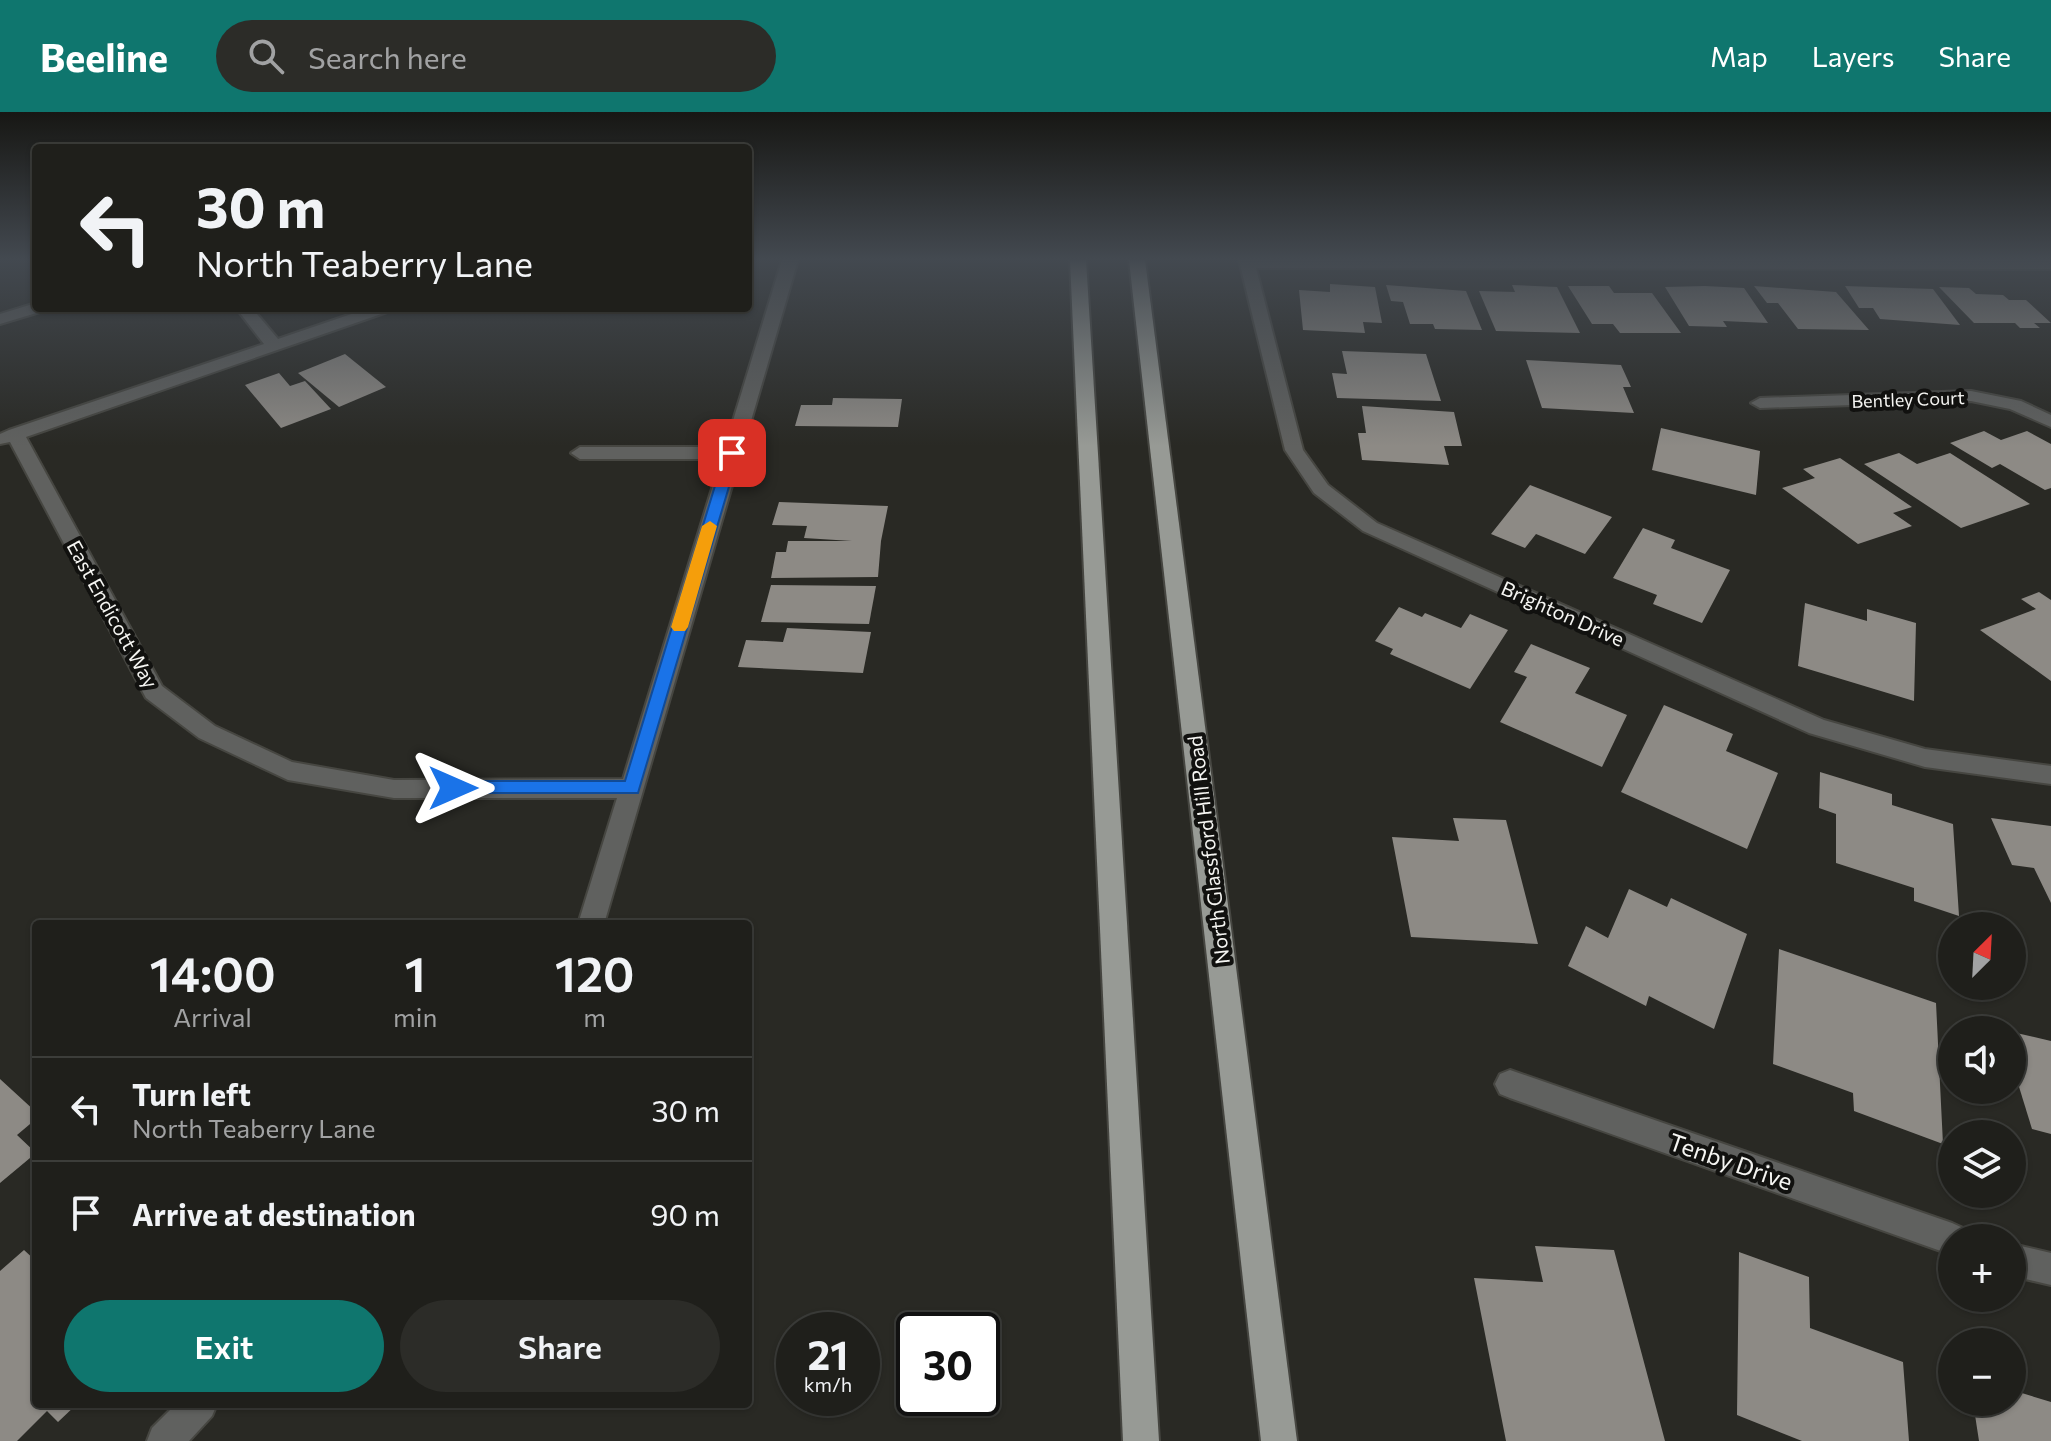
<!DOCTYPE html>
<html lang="en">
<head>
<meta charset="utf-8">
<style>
	body { margin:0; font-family:Commissioner,sans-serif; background:#2c2c28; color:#f1f3f6; height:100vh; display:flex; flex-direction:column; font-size:30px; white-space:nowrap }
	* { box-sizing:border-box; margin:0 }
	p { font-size:26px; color:#a1a2a3 }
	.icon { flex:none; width:44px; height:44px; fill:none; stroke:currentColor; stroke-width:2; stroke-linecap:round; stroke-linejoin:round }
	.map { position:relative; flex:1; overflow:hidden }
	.details { position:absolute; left:32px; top:808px; width:720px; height:488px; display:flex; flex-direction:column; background:#1f1f1b; border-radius:8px; box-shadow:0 2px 6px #0004,0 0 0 2px #3c3d3a }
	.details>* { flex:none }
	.banner { position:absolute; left:32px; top:32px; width:720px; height:168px; border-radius:8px; box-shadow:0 2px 6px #0004,0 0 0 2px #3c3d3a; background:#1f1f1b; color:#f1f3f6; overflow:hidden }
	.needle { width:52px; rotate:24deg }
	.buttons { position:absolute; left:1938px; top:800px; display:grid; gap:16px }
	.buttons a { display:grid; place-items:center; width:88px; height:88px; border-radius:50%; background:#1f1f1b; box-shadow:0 2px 6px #0004,0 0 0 2px #3c3d3a; font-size:40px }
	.speed { position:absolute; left:776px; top:1200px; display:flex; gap:16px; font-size:40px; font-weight:700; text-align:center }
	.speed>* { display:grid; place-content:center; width:104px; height:104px; border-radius:50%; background:#1f1f1b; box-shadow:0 2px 6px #0004,0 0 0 2px #3c3d3a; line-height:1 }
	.speed small { font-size:20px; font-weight:400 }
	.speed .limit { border:4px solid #111; border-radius:12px; background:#fff; color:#111 }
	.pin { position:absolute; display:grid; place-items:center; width:68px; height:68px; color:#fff; margin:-34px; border-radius:16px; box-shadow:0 4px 12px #0006 }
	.me { position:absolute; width:88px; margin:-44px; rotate:90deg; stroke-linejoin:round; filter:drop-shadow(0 0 6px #0008) }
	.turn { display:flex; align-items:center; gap:28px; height:168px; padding:0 32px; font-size:36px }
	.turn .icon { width:104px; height:104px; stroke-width:2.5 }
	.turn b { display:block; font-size:56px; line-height:68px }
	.eta { display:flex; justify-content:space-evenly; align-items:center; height:136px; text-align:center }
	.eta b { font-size:48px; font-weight:600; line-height:56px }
	.button { display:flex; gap:16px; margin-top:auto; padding:16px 32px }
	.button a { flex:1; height:92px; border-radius:48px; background:#0f766e; color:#fff; font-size:32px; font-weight:600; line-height:92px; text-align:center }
	.button a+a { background:#2c2c28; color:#f1f3f6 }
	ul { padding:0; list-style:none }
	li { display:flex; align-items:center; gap:24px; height:104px; padding:0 32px; border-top:2px solid #3c3d3a }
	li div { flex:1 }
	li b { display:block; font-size:30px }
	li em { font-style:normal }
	header { display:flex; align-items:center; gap:48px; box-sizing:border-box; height:112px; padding:0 40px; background:#0f766e; color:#fff }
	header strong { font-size:38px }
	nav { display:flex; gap:44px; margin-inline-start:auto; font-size:28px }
	.search { width:560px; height:72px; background:#2c2c28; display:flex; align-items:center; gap:20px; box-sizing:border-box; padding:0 28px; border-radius:44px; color:#a1a2a3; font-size:30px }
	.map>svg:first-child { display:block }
	.building { fill:#8d8a85 }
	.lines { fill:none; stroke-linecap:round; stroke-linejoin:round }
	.minor-casing { stroke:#464641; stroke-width:4 }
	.major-casing { stroke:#464641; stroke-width:4 }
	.minor { fill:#60615f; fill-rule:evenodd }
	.major { fill:#979a95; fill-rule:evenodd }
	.route { fill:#1a73e8; stroke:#114b97; stroke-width:2 }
	.slow { fill:#f59e0b }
	.labels { text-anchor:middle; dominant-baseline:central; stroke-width:8; stroke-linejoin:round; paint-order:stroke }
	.far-street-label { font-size:18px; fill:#f5f5f2; stroke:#11110f }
	.street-label { font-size:20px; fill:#f5f5f2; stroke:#11110f }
	.near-street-label { font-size:24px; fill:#f5f5f2; stroke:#11110f }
</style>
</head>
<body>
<header>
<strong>Beeline</strong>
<div class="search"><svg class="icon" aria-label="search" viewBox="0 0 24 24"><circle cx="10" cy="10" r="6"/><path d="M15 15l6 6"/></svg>Search here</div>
<nav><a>Map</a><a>Layers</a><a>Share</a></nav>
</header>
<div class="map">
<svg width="2051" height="1329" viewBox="0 0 2051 1329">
	<rect width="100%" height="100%" fill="#292924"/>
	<!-- building -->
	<g class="building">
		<polygon points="1330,172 1375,175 1382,211 1363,210 1365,221 1303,218 1299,178 1330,180"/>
		<polygon points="1386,173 1466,179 1482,218 1435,217 1433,212 1410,212 1403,190 1391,189"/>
		<polygon points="1512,173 1557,175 1580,221 1496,219 1479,179 1515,180"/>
		<polygon points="1568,174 1609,174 1614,181 1652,181 1681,221 1620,221 1613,212 1592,212"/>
		<polygon points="1705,174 1744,176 1768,211 1723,209 1727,215 1689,214 1665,175"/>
		<polygon points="1754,174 1836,180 1869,218 1798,217 1778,191 1767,191"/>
		<polygon points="1845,174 1933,177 1960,213 1880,207 1873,196 1859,196"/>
		<polygon points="1939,175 1969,176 1976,182 2003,183 2009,188 2026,188 2051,211 2034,211 2040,216 2020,216 2015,211 1974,211"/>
		<polygon points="1342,239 1426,242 1441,289 1337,286 1332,261 1347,262"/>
		<polygon points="345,242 386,275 339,295 298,261"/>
		<polygon points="1526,248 1621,253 1631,275 1623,275 1634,301 1542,296"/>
		<polygon points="279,261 290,274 305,269 331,297 281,316 245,273"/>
		<polygon points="833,286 902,287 898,315 795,314 801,293 832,293"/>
		<polygon points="1362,294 1454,300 1462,334 1444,334 1449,353 1362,348 1358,321 1366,321"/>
		<polygon points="1661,316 1760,339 1756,383 1652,358"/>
		<polygon points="1984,319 2001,328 2027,319 2051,332 2051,376 2045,378 2000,352 1992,356 1950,331"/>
		<polygon points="1899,341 1917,352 1950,341 2030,392 1961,416 1864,352"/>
		<polygon points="1840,346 1912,395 1893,401 1912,414 1858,432 1782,376 1815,366 1803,357"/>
		<polygon points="1530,373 1612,405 1585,442 1536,422 1525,436 1491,422"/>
		<polygon points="779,390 888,394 881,429 878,465 771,466 776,440 786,440 788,429 852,429 804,426 807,414 772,413"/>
		<polygon points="1643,416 1675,428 1671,436 1730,458 1702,511 1653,492 1657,483 1613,466"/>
		<polygon points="771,473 876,474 869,512 761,510"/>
		<polygon points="2039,480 2051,488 2051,569 1980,518 2036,497 2021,487"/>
		<polygon points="1805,491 1867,509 1867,497 1916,511 1914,589 1798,554"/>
		<polygon points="1399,495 1422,505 1425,501 1461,516 1470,502 1508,518 1470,577 1390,542 1393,537 1375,529"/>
		<polygon points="787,516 871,520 863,561 738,555 746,528 783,530"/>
		<polygon points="1531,532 1590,556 1575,581 1627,603 1602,655 1500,610 1527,565 1514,560"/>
		<polygon points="1664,593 1733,622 1726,639 1778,661 1747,737 1621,680"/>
		<polygon points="1820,660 1892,682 1892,693 1953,712 1959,804 1914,789 1914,776 1836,751 1836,702 1819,696"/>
		<polygon points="1453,706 1506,708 1538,832 1411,825 1392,725 1459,729"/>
		<polygon points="1991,706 2051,714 2051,791 2034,756 2012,753"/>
		<polygon points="1629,777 1667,795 1671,786 1747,822 1714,917 1649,884 1646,894 1568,854 1586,814 1608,826"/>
		<polygon points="1779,837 1936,891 1943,1032 1854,999 1853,981 1773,952"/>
		<polygon points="2012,920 2051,929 2051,1022 2032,1017 2012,952"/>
		<polygon points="0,967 36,1000 36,1007 17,1023 36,1041 0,1071"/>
		<polygon points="1535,1134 1614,1138 1665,1329 1506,1329 1474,1166 1543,1170"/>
		<polygon points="24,1138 36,1149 36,1292 77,1292 58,1310 47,1299 17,1329 0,1329 0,1159"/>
		<polygon points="1739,1140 1809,1165 1810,1216 1903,1250 1909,1329 1802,1329 1737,1303"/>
		<polygon points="2012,1278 2051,1290 2051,1329 1979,1329 1973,1290 2012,1290"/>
	</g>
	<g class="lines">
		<!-- minor casing -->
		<g class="minor-casing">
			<g id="minor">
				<polygon points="782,148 798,148 604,812 578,812 617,686 394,686 288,668 199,626 146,586 10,330 0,332 0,322 9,318 264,232 236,196 252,196 278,227 369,196 392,196 390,199 26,325 162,574 215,614 292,650 394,668 623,667 721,347 580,347 571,341 580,335 725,335"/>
				<polygon points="1239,148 2051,148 2051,157 1256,156 1303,338 1328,373 1377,411 1824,608 1925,637 2051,654 2051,672 1925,655 1809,621 1363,419 1314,381 1285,338"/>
				<polygon points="36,191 36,196 45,196 43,199 0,212 0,202"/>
				<polygon points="1971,279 2021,289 2051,303 2051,315 2010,297 1971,289 1760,296 1751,291 1760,286"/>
				<polygon points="1510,958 1952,1111 1963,1116 1968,1126 1952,1126 1952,1143 1510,986 1500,982 1495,972 1500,962"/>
				<polygon points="2012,1132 2051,1141 2051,1173 2012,1164"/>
				<polygon points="176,1292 217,1292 212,1304 189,1329 147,1329 152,1316"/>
			</g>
		</g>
		<!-- major casing -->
		<g class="major-casing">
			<g id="major">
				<polygon points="1070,148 1086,148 1159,1329 1123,1329"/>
				<polygon points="1129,148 1145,148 1297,1329 1261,1329"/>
			</g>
		</g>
		<!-- minor -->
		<use href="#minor" class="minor"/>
		<!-- major -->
		<use href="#major" class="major"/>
	</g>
	<!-- sky -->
	<linearGradient id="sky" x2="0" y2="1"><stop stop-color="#171714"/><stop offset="0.44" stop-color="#434950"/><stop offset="1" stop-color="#434950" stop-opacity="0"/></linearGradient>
	<rect width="2051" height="334" fill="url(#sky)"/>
	<!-- route -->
	<polygon class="route" points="732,337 739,341 638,681 447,681 444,676 453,669 625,669 725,341"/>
	<!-- slow -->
	<polygon class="slow" points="710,409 717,414 688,515 685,519 674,519 671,515 702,414"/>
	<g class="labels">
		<!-- far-street labels -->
		<g class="far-street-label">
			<text transform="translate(1908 287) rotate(-2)">Bentley Court</text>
		</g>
		<!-- street labels -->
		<g class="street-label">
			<text transform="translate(1563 501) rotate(24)">Brighton Drive</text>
			<text transform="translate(113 502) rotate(61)">East Endicott Way</text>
			<text transform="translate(1208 738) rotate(-97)">North Glassford Hill Road</text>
		</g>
		<!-- near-street labels -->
		<g class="near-street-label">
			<text transform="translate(1731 1049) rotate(19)">Tenby Drive</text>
		</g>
	</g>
</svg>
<div class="buttons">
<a><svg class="needle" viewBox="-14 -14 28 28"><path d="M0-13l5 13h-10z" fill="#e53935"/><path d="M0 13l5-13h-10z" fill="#a1a2a3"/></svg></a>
<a><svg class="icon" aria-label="sound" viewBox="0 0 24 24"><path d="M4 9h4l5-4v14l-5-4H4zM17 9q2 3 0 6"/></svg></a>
<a><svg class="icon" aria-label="layers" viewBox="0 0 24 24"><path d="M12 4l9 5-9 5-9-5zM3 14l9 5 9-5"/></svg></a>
<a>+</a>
<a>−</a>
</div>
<div class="speed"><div>21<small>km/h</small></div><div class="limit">30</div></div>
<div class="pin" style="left:732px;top:341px;background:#d93025"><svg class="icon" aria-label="arrive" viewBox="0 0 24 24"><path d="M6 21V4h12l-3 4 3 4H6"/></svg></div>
<svg class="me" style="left:453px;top:676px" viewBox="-20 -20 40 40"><path d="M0-17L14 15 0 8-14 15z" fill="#1a73e8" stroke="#fff" stroke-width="4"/></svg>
<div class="banner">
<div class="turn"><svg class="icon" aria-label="left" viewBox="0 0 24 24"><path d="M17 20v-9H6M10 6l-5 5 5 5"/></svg><div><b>30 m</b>North Teaberry Lane</div></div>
</div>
<section class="details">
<div class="eta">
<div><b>14:00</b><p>Arrival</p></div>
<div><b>1</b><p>min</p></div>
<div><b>120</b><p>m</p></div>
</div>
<ul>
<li><svg class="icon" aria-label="left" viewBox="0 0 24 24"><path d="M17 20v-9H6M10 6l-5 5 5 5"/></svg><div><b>Turn left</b><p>North Teaberry Lane</p></div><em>30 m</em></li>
<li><svg class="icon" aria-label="arrive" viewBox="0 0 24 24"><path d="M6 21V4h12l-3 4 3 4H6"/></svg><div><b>Arrive at destination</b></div><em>90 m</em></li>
</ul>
<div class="button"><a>Exit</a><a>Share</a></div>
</section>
</div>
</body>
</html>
